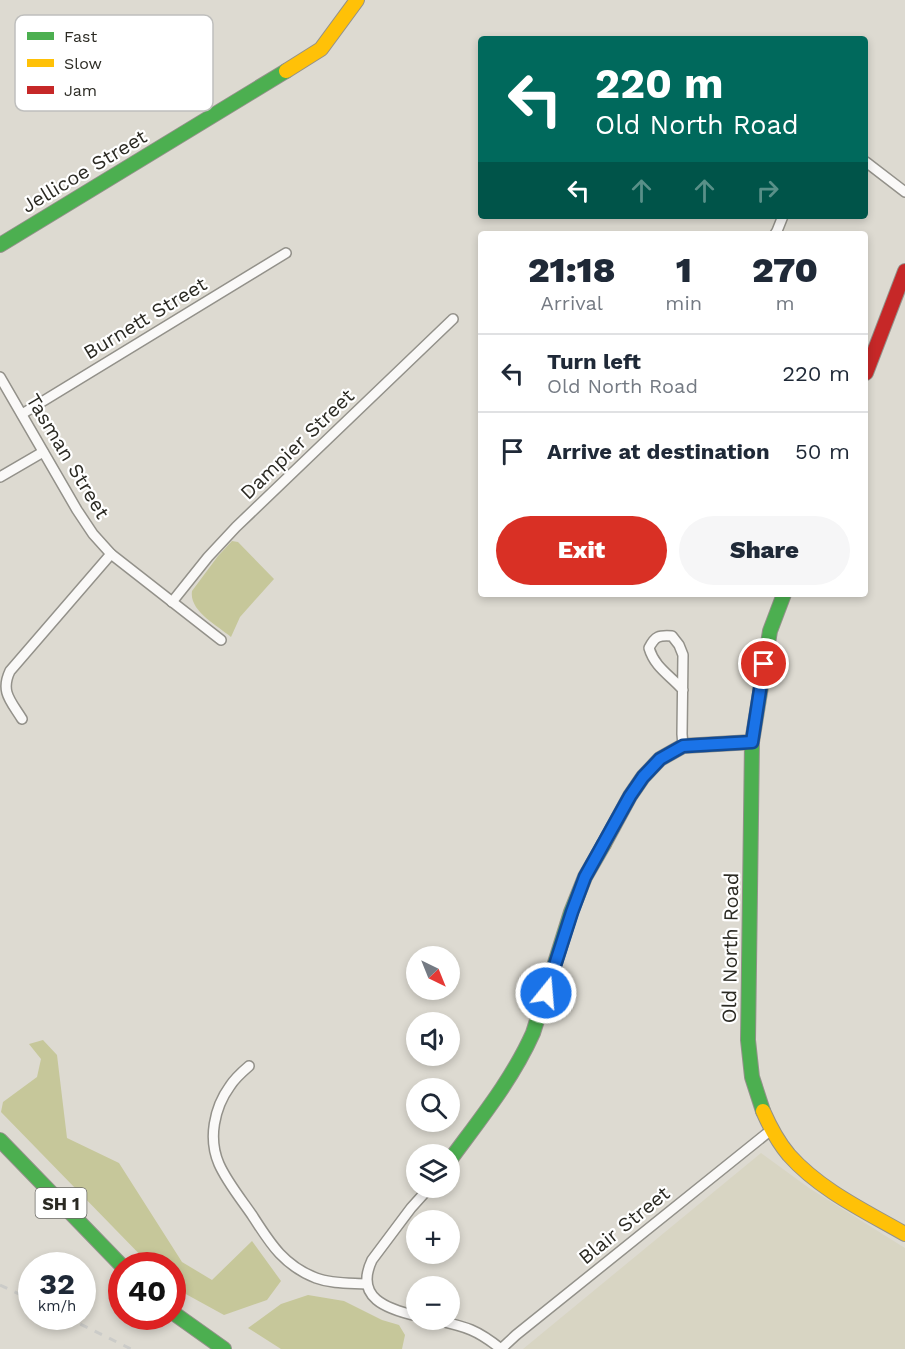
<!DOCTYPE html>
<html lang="en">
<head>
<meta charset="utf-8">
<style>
	body { margin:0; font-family:"Work Sans",sans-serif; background:#f6f6f7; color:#1f2937; height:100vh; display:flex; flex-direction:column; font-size:22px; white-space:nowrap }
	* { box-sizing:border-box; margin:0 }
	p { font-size:20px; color:#747a83 }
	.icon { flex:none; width:33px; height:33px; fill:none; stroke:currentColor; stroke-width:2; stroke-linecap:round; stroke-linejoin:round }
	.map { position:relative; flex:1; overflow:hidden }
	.sheet { position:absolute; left:478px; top:231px; width:390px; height:366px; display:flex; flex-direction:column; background:#fff; border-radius:6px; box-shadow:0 3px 9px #0003 }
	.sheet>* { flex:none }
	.hud { position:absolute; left:478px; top:36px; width:390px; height:183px; border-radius:6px; box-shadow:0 3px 9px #0003; background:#00695c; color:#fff; overflow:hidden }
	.needle { width:39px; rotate:137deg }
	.controls { position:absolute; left:406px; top:946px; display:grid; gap:12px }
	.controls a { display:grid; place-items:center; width:54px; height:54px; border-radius:50%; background:#fff; box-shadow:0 3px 9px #0003; font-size:30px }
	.speed { position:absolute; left:18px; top:1252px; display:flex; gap:12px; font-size:30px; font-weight:700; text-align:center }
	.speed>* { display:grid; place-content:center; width:78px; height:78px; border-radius:50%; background:#fff; box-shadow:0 3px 9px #0003; line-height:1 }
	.speed small { font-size:15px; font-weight:400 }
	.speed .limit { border:9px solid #d22; background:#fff; color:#111 }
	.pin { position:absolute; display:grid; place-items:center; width:51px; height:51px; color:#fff; margin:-26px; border:3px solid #fff; border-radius:50%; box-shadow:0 2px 6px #0007 }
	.me { position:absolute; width:66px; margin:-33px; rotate:17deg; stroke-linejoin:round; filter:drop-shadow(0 0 4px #0008) }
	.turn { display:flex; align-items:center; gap:21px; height:126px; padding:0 18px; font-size:27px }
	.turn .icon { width:78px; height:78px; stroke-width:2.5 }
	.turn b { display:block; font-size:42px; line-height:51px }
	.lanes { display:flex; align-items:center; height:57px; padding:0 18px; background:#0003; justify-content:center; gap:30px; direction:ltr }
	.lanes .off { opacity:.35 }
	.eta { display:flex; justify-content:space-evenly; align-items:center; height:102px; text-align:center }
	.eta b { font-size:36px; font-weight:800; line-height:42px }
	.cta { display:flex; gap:12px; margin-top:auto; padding:12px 18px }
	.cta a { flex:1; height:69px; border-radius:36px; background:#d93025; color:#fff; font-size:24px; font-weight:800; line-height:69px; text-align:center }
	.cta a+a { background:#f6f6f7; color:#1f2937 }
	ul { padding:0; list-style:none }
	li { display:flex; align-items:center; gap:18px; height:78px; padding:0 18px; border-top:2px solid #e0e1e3 }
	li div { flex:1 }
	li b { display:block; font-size:22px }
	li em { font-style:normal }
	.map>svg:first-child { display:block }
	.built { fill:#d8d5c3 }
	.green { fill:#c6c79a }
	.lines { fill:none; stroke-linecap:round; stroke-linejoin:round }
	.street-casing { stroke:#93918a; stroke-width:12 }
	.fast-casing { stroke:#93918a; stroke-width:16 }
	.slow-casing { stroke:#93918a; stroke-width:16 }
	.jam-casing { stroke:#93918a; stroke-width:16 }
	.street { stroke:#faf9f8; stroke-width:9 }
	.fast { stroke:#4caf50; stroke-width:14 }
	.slow { stroke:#ffc107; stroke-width:14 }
	.jam { stroke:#c62828; stroke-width:14 }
	.rail { stroke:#cbcbc8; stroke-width:3; stroke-dasharray:8 8; stroke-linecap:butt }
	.route-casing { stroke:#114b97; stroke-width:15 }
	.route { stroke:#1a73e8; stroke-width:10 }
	.labels { text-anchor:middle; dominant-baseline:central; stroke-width:4.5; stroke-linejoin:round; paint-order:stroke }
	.shield { fill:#fff; stroke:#6b6a65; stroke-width:1.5 }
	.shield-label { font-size:18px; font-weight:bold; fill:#2b2a23 }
	.street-label { font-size:20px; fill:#2b2a23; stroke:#fff }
	.key { fill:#fff; stroke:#bfbfbd; stroke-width:1.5 }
	.key-label { font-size:16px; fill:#2b2a23 }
</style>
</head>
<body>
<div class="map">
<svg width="905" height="1349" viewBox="0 0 905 1349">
	<rect width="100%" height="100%" fill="#dddad1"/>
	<!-- built -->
	<polygon class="built" points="761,1153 809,1188 905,1248 905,1349 523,1349"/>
	<!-- green -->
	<g class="green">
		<path d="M 232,541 L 238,542 L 274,579 L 240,617 L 231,637 C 217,625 189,611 192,591 L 218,556 Z"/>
		<polygon points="43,1040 57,1055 67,1138 119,1163 182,1262 212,1280 252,1241 281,1281 267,1300 224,1315 173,1287 172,1266 151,1266 1,1112 3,1102 37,1077 41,1059 29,1044"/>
		<polygon points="308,1295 344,1301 382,1320 399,1325 405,1335 402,1349 281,1349 248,1328 281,1304"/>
	</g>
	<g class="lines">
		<!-- street casing -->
		<g class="street-casing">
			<g id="street">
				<polyline points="866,162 905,192"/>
				<polyline points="775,234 777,231 783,216"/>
				<polyline points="0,377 77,510 93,534 111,554 221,640"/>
				<polyline points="22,414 286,253"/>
				<polyline points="0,477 43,452"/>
				<polyline points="172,602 208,557 236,527 453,319"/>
				<path d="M 683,690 C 670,675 655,668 649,648 C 655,636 659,635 672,636 L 679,645 L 683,655 L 682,734 L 683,746"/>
				<path d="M 22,719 C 11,701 0,692 10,671 L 111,554"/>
				<path d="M 249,1066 C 242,1072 235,1078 230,1086 C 214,1108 208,1139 219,1164 C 227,1182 241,1199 252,1215 C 270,1243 283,1265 316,1278 C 332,1284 350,1283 366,1284"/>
				<path d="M 417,1316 C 387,1309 354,1298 372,1260 L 411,1208 L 429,1188"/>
				<path d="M 436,1320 C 466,1327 476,1329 501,1349"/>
				<polyline points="501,1349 516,1335 771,1130"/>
			</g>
		</g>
		<!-- fast casing -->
		<g class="fast-casing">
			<g id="fast">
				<polyline points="0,245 286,71"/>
				<polyline points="763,1111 752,1077 748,1040 752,742 770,631 784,594"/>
				<polyline points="0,1140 122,1266"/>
				<path d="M 450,1160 C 480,1119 512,1080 533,1033 L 571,912 L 585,877 L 604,844"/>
				<polyline points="172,1312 224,1349"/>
			</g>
		</g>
		<!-- slow casing -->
		<g class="slow-casing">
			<g id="slow">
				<polyline points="286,71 321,49 357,0"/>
				<polyline points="604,844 630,796 643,777 660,759 683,746 752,742"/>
				<path d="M 763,1111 C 770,1127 778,1142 789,1155 C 820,1190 865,1211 905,1234"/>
			</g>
		</g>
		<!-- jam casing -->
		<g class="jam-casing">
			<polyline id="jam" points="866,373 905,271"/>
		</g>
		<!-- street -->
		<use href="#street" class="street"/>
		<!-- fast -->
		<use href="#fast" class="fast"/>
		<!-- slow -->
		<use href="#slow" class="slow"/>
		<!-- jam -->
		<use href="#jam" class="jam"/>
		<!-- rail -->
		<g class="rail">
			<polyline points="0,1285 32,1300"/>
			<polyline points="66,1317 131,1349"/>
		</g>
	</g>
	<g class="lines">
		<!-- route casing -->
		<g class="route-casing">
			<polyline id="route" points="546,993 572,912 585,877 630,796 643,777 660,759 683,746 752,742 764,664"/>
		</g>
		<!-- route -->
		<use href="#route" class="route"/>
	</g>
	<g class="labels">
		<!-- shield labels -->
		<rect class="shield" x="35.5" y="1188" width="51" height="30" rx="4.5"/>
		<g class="shield-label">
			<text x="61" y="1203">SH 1</text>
		</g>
		<!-- street labels -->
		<g class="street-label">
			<text transform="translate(84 171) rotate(-31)">Jellicoe Street</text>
			<text transform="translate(145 318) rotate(-31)">Burnett Street</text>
			<text transform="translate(297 444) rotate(-44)">Dampier Street</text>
			<text transform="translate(68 456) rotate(59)">Tasman Street</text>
			<text transform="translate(730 948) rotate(-89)">Old North Road</text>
			<text transform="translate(624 1225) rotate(-39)">Blair Street</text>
		</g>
	</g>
	<!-- legend -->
	<rect x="15" y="15" width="198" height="96" rx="9" class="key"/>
	<rect x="27" y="32" width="27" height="8" fill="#4caf50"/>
	<rect x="27" y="59" width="27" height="8" fill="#ffc107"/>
	<rect x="27" y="86" width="27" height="8" fill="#c62828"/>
	<g class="key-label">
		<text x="64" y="42">Fast</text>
		<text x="64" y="69">Slow</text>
		<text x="64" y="96">Jam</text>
	</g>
</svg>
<div class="controls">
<a><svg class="needle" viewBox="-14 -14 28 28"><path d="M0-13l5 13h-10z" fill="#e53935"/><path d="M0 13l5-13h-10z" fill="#747a83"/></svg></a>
<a><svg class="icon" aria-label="sound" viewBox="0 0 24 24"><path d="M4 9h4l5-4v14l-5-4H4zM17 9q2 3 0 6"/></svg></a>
<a><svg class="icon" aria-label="search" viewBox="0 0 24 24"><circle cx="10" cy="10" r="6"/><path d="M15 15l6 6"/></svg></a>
<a><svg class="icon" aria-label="layers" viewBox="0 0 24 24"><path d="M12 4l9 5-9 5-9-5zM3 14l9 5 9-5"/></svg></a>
<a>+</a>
<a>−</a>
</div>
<div class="speed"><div>32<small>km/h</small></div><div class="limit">40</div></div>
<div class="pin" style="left:764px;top:664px;background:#d93025"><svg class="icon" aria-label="arrive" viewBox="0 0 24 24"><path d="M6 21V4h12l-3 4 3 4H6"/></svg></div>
<svg class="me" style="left:546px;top:993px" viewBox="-20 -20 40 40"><circle r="17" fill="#1a73e8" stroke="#fff" stroke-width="3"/><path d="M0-11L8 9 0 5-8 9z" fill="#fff"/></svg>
<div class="hud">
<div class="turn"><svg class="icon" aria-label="left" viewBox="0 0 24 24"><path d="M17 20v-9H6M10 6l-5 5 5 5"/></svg><div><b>220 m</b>Old North Road</div></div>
<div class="lanes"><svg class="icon" aria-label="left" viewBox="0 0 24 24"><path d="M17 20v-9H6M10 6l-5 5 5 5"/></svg><svg class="icon off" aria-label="ahead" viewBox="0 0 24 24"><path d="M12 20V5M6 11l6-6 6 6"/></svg><svg class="icon off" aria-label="ahead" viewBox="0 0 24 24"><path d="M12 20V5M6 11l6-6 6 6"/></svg><svg class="icon off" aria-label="right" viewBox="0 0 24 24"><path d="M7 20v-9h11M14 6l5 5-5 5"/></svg></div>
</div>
<section class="sheet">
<div class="eta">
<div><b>21:18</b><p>Arrival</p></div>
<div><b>1</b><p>min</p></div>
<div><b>270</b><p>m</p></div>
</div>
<ul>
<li><svg class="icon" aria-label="left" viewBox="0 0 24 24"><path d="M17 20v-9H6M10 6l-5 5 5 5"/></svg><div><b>Turn left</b><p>Old North Road</p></div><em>220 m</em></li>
<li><svg class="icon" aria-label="arrive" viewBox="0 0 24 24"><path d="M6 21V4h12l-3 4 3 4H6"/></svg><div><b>Arrive at destination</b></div><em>50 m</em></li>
</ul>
<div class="cta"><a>Exit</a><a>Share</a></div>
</section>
</div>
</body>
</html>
